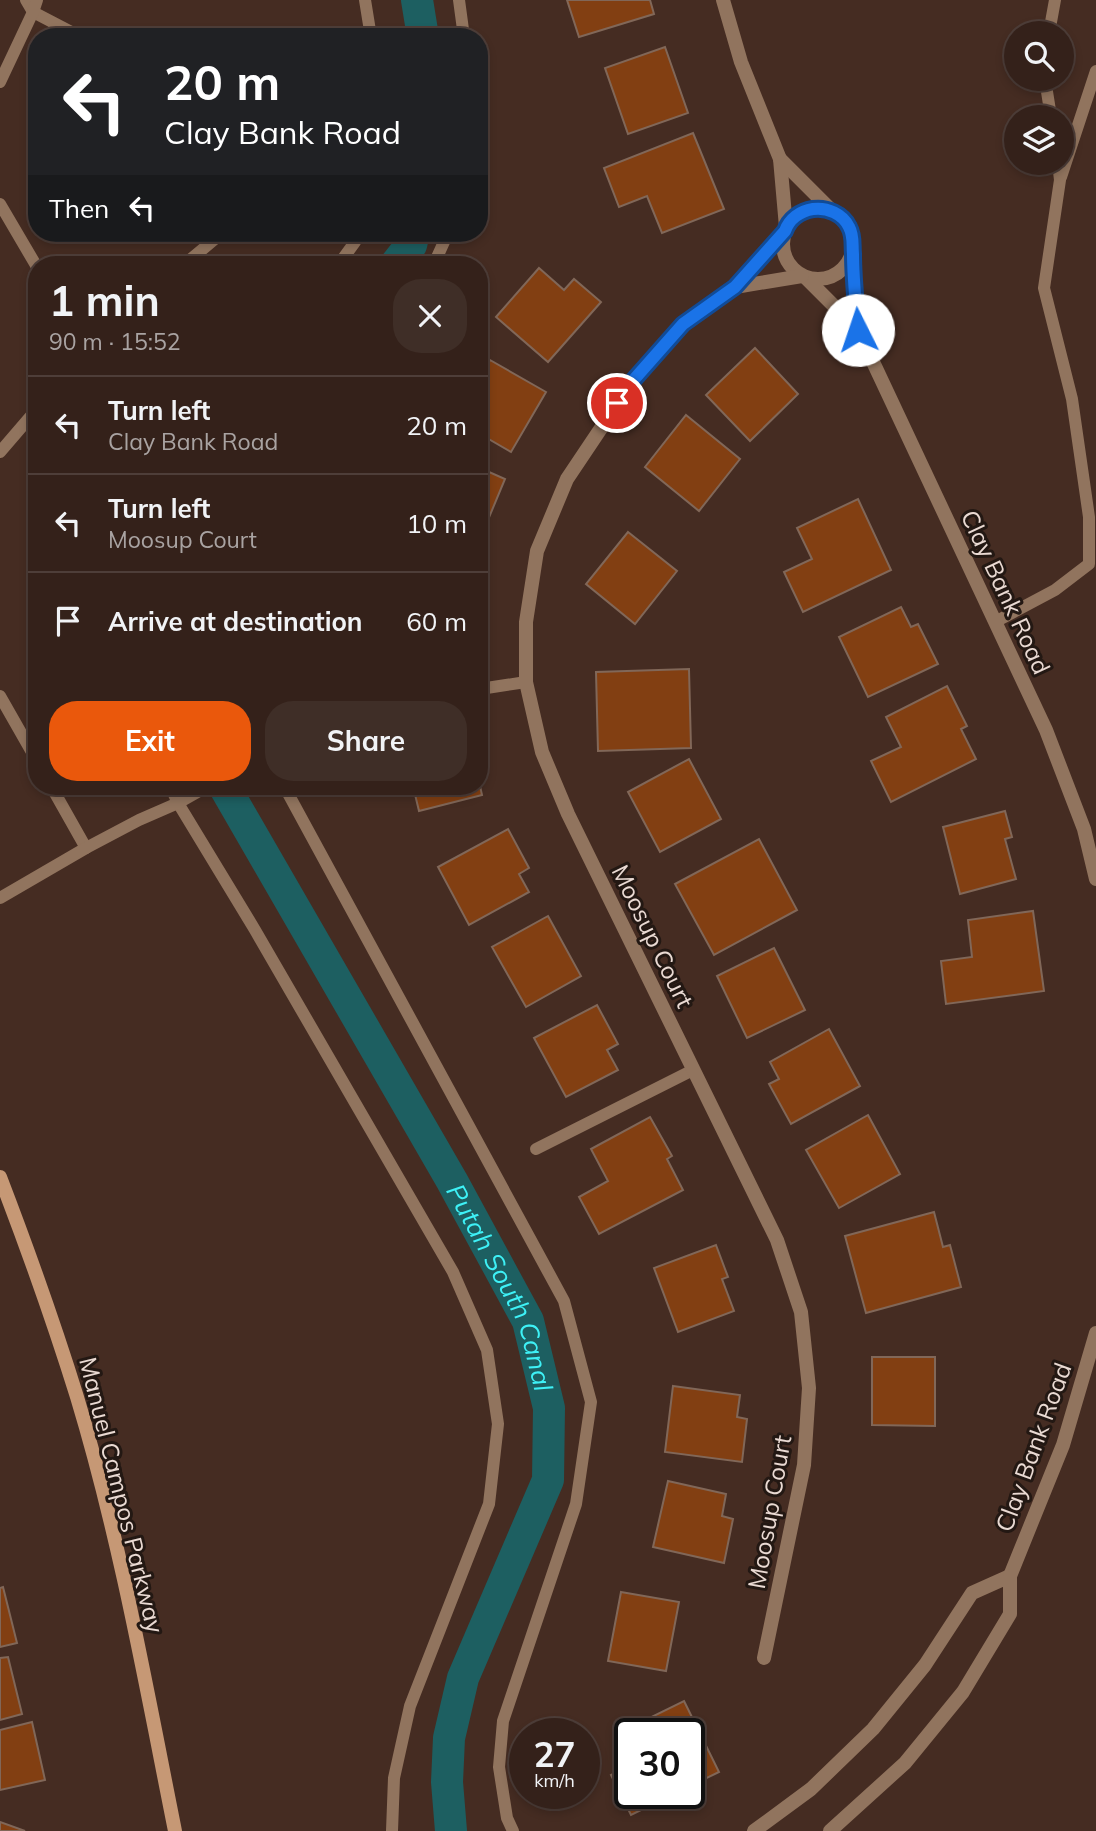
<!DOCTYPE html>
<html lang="en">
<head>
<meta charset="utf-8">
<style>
	body { margin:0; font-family:Mulish,sans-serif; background:#3f2e27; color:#f1f3f6; height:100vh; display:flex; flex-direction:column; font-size:26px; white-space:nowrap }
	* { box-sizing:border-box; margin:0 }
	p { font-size:23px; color:#a9a3a2 }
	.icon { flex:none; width:38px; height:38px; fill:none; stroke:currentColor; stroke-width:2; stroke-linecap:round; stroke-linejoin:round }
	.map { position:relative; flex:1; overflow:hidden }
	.side { position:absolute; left:28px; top:256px; width:460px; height:539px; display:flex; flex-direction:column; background:#34211a; border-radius:28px; box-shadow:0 4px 10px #0003,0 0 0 2px #4e3e39 }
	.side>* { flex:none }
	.guide { position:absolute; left:28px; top:28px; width:460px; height:214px; border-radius:28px; box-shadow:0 4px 10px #0003,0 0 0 2px #4e3e39; background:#202124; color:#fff; overflow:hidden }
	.controls { position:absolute; left:1004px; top:21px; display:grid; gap:14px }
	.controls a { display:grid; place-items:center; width:70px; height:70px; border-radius:50%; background:#34211a; box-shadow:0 4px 10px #0003,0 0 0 2px #4e3e39; font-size:35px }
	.speed { position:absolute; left:509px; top:1718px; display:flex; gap:14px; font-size:35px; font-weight:700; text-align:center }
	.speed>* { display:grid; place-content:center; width:91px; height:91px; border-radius:50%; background:#34211a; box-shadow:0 4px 10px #0003,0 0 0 2px #4e3e39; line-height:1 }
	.speed small { font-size:18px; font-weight:400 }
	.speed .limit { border:4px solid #111; border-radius:10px; background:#fff; color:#111 }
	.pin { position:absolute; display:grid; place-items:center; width:60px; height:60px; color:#fff; margin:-30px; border:4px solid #fff; border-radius:50%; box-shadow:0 2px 7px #0007 }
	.me { position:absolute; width:77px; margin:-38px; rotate:356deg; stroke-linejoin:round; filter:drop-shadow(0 0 5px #0008) }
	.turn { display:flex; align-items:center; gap:24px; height:147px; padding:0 21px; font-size:32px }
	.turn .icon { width:91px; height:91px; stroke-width:2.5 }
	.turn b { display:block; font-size:49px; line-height:60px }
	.then { display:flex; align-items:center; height:66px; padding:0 21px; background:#0003; gap:14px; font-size:26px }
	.round { display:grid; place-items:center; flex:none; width:74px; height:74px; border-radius:28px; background:#3f2e27 }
	.summary { display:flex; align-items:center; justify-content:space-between; height:119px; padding:0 21px }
	h1 { font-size:42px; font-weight:700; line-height:52px }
	.primary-button { display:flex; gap:14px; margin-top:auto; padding:14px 21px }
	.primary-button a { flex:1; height:80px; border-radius:28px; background:#ea580c; color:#fff; font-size:28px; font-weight:700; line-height:80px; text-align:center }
	.primary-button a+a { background:#3f2e27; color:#f1f3f6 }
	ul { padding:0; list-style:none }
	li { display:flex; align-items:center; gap:21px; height:98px; padding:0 21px; border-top:2px solid #4e3e39 }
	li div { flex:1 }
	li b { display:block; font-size:26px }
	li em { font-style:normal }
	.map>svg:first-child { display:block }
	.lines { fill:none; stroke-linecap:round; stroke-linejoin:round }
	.canal { stroke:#1d5f61; stroke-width:32 }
	.building { fill:#823f12; stroke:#816758; stroke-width:2 }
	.service { stroke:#91745e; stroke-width:12 }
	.minor { stroke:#91745e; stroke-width:14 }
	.secondary { stroke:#c69875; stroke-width:14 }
	.route-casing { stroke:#114b97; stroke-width:18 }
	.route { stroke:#1a73e8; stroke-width:12 }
	.labels { text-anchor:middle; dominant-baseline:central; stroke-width:6; stroke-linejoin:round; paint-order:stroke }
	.street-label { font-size:24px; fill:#eadad3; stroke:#231813 }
	.water-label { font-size:26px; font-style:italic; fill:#3ef1f6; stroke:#231813 }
</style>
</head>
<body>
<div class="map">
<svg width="1096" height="1831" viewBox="0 0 1096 1831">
	<rect width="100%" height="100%" fill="#452c22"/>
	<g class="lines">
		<!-- canal -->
		<g class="canal">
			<polyline points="417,0 423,37"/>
			<polyline points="396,264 411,245 414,233"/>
			<path id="s1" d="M 224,786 L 452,1181 L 528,1321 L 549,1408 L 548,1480 L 463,1678 L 449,1738 L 447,1782 L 451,1831"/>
		</g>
	</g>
	<!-- building -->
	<g class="building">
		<polygon points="567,0 650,0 654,14 579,37"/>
		<polygon points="665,47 688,113 628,134 605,68"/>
		<polygon points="693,133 724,209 662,233 647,196 619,207 604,168"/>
		<polygon points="539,268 564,290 574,279 601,302 548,362 496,317"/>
		<polygon points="755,348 798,394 750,441 706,395"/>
		<polygon points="490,360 546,392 511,452 480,434 480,379"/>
		<polygon points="686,415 740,459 699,511 645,467"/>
		<polygon points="480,468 505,479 480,539"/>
		<polygon points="858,499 891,570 803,612 784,572 812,559 797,528"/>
		<polygon points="628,532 677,571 635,624 586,584"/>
		<polygon points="901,607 911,627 918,624 938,664 868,697 839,637"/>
		<polygon points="689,669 691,748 598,751 596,672"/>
		<polygon points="947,686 967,726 961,729 976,759 891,802 871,761 901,747 886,717"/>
		<polygon points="689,759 721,819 660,852 628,792"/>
		<polygon points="413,786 480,786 482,795 419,811"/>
		<polygon points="1005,811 1012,837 1005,839 1016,879 960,894 943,827"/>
		<polygon points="508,829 529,868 519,874 529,892 469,925 438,867"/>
		<polygon points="759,839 797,910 714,955 675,884"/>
		<polygon points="1033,911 1044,991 946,1004 941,961 972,957 968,920"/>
		<polygon points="548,916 581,976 526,1007 492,947"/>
		<polygon points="774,948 805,1010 747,1038 717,976"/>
		<polygon points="597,1005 618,1044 607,1050 618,1070 566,1097 534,1038"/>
		<polygon points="829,1029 860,1086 791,1124 769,1084 779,1079 770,1062"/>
		<polygon points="868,1115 900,1174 839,1208 806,1150"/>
		<polygon points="650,1117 672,1156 667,1159 683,1190 599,1234 579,1197 608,1181 591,1149"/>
		<polygon points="934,1212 943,1247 950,1245 961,1287 866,1313 845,1236"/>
		<polygon points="716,1245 728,1277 722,1279 734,1311 678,1332 654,1268"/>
		<polygon points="872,1357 935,1357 935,1426 872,1425"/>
		<polygon points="673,1386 740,1395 737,1417 747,1419 742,1462 665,1452"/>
		<polygon points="668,1481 726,1494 722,1516 733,1519 724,1563 653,1547"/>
		<polygon points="3,1587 17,1643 0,1647 0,1588"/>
		<polygon points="621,1592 679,1602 666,1671 608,1661"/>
		<polygon points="8,1657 22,1714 0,1720 0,1658"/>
		<polygon points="684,1701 719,1772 690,1786 690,1734 630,1734 630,1741 625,1730"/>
		<polygon points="32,1722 45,1780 0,1790 0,1730"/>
		<polygon points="630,1766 630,1794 674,1794 631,1815 611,1775"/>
		<polygon points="0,1822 25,1831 0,1831"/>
	</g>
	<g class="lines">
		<!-- service -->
		<g class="service">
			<polyline points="26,0 33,12 81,37"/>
			<polyline points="365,0 371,37"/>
			<polyline points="459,0 464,37"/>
			<polyline points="1049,33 1055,0"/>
			<polyline points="1045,79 1051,117"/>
			<polyline points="0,82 33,12 37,0"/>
			<polyline points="1061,177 1096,71"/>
			<polyline points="0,204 37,267"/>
			<polyline points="185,264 222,233"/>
			<polyline points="339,264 355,242 358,233"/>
			<polyline points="434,264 448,233"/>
			<polyline points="0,452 37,409"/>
			<polyline points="995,622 1055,590 1089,564 1089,517 1072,399 1044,288 1060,180 1058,163"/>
			<polyline points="480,689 526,682"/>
			<polyline points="0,696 37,761"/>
			<polyline points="51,786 86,848"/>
			<polyline points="170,786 178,803 255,930 453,1272 487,1350 498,1424 489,1504 410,1706 394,1778 392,1831"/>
			<polyline points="284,786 564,1301 591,1402 576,1504 503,1721 499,1767 507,1818 513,1831"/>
			<polyline points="0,898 86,848 139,820 178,803 208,786"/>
			<polyline points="536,1149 693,1070"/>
		</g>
		<!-- minor -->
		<g class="minor">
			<polyline points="723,0 741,62 780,159 786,227"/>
			<polyline points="780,159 831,210"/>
			<circle cx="818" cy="244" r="35"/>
			<polyline points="853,254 858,330"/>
			<polyline points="805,277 858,330 1046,730 1084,829 1096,879"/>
			<polyline points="735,287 802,276"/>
			<polyline points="764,1658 804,1465 809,1388 801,1312 777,1240 568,814 542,752 526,682 526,622 537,551 567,479 630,385 683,324 735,287 785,231"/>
			<polyline points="754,1831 811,1789 873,1729 925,1665 972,1593 1010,1576"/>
			<polyline points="830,1831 905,1763 963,1692 1010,1614 1010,1576 1063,1445 1096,1333"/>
		</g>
		<!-- secondary -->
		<path class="secondary" d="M 0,1177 C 28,1250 54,1323 77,1397 C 120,1539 146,1686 175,1831"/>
	</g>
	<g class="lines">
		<!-- route casing -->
		<g class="route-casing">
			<path id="route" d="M 617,403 L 630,384 L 683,324 L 735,287 L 785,231 C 789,219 800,211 813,209 C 827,207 843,214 849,227 C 854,236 852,244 853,254 C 853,279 856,304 858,330"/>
		</g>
		<!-- route -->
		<use href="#route" class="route"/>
	</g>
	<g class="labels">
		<!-- street labels -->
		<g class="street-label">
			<text transform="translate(1006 592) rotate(65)">Clay Bank Road</text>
			<text transform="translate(653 936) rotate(64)">Moosup Court</text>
			<text transform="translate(1033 1447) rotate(-70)">Clay Bank Road</text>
			<text transform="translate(122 1495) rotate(76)">Manuel Campos Parkway</text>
			<text transform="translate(769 1512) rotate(-80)">Moosup Court</text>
		</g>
		<!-- water labels -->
		<g class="water-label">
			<text stroke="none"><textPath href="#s1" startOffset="574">Putah South Canal</textPath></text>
		</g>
	</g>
</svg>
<div class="controls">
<a><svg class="icon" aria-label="search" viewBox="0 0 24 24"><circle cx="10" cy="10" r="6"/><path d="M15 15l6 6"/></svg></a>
<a><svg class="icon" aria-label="layers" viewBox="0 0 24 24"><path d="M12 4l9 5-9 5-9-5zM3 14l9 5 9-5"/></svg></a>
</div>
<div class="speed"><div>27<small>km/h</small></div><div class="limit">30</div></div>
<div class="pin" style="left:617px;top:403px;background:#d93025"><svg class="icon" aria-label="arrive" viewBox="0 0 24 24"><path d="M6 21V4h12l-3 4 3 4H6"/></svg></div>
<svg class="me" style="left:858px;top:330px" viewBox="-20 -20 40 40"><circle r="19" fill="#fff"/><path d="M0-13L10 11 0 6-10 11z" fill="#1a73e8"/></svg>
<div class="guide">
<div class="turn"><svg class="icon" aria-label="left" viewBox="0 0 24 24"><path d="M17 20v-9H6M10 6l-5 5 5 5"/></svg><div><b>20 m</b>Clay Bank Road</div></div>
<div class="then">Then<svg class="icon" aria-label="left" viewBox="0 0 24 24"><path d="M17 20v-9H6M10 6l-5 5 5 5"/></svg></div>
</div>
<section class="side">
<div class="summary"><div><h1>1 min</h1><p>90 m · 15:52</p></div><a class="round"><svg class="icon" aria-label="close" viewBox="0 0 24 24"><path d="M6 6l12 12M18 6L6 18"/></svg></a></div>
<ul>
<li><svg class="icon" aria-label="left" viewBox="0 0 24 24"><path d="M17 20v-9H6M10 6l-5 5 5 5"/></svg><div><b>Turn left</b><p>Clay Bank Road</p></div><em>20 m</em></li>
<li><svg class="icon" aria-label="left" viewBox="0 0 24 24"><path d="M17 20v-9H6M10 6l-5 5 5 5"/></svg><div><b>Turn left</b><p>Moosup Court</p></div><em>10 m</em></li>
<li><svg class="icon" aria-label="arrive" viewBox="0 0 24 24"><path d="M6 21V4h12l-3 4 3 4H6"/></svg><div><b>Arrive at destination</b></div><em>60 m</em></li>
</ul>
<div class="primary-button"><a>Exit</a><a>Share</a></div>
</section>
</div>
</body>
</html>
